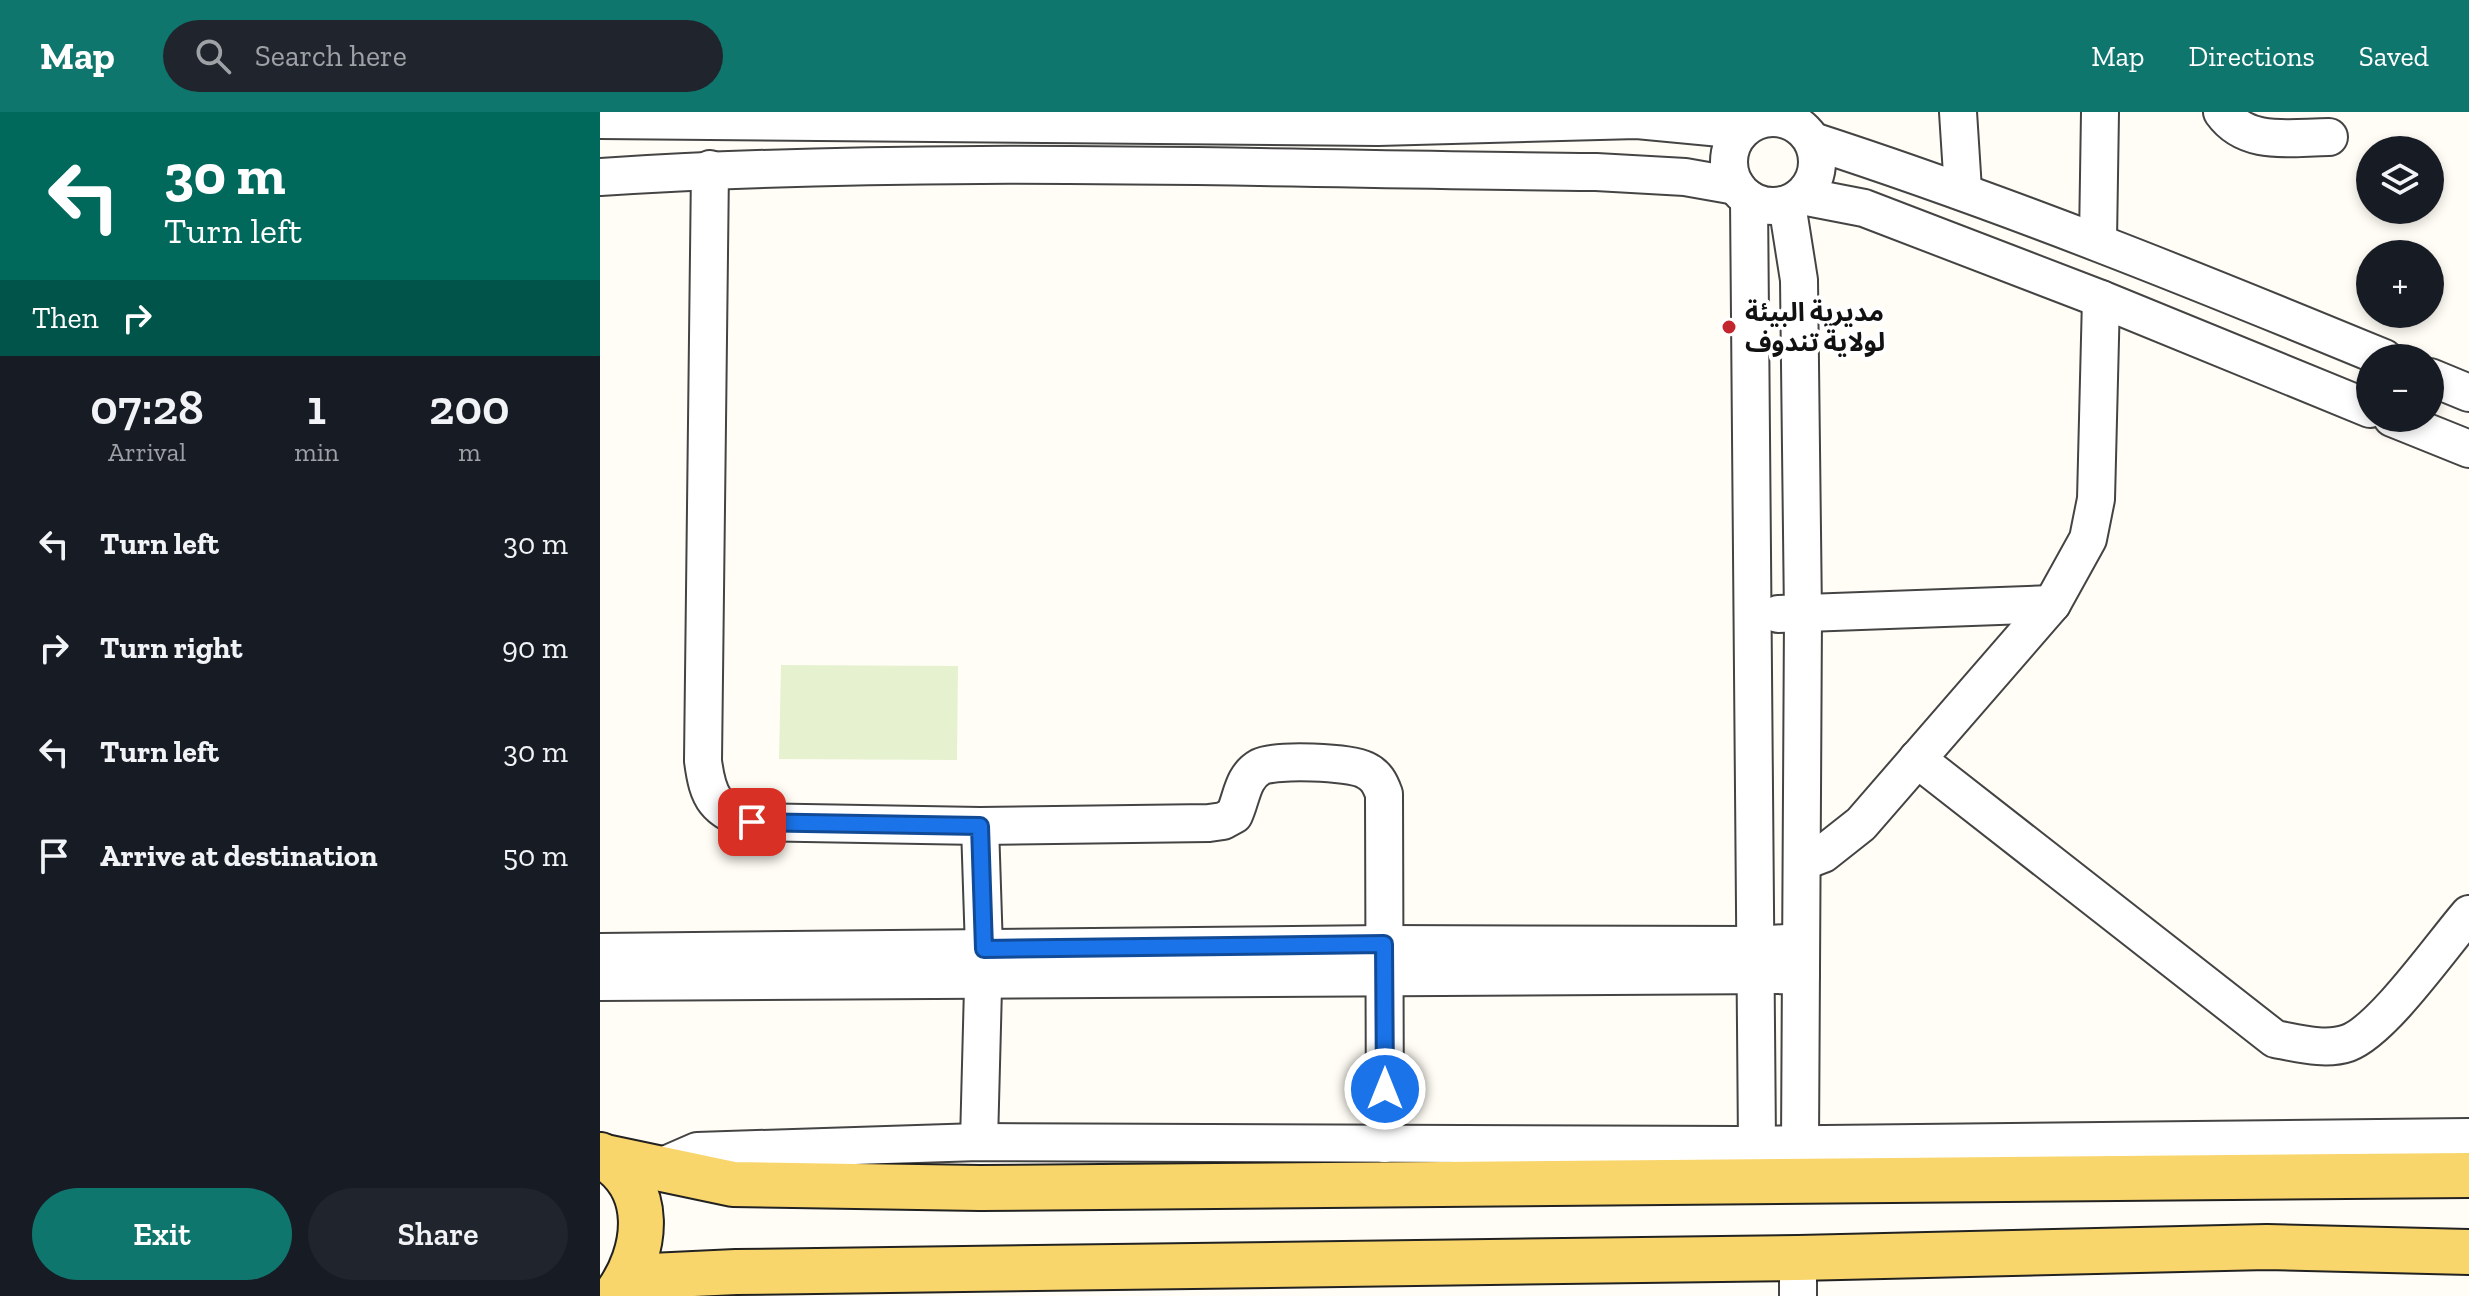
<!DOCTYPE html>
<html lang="en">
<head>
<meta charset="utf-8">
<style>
	body { margin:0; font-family:"Zilla Slab","Noto Sans Arabic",serif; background:#20242c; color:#f1f3f6; height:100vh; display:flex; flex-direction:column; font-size:30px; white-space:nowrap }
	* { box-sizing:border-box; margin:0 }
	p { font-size:26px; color:#9ea1a6 }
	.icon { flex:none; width:44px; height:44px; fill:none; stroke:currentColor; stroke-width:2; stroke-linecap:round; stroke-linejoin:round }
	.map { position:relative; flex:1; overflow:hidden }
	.drawer { display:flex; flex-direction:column; background:#171b24; width:600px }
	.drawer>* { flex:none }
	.hud { background:#00695c; color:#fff; overflow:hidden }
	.controls { position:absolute; left:1756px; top:24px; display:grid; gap:16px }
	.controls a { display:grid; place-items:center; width:88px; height:88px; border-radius:50%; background:#171b24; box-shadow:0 4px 12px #0003; font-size:40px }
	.pin { position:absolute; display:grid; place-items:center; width:68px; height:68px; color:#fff; margin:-34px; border-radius:16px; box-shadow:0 4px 12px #0006 }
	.me { position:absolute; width:88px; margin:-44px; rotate:0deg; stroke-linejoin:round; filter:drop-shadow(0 0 6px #0008) }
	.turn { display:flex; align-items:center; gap:28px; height:168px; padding:0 32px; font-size:36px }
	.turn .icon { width:104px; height:104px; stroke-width:2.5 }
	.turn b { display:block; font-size:56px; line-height:68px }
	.then { display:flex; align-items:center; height:76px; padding:0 32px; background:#0003; gap:16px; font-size:30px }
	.eta { display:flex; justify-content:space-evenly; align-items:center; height:136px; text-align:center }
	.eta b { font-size:48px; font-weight:600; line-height:56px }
	.button { display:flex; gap:16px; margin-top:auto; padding:16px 32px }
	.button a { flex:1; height:92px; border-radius:48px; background:#0f766e; color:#fff; font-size:32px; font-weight:600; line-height:92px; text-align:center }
	.button a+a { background:#20242c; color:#f1f3f6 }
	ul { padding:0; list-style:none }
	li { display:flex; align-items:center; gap:24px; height:104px; padding:0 32px }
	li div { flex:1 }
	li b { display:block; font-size:30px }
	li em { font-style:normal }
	header { display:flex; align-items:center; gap:48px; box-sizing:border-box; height:112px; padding:0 40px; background:#0f766e; color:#fff }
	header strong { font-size:38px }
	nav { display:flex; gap:44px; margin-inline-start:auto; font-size:28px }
	.search { width:560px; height:72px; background:#20242c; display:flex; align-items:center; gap:20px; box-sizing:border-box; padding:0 28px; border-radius:44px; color:#9ea1a6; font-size:30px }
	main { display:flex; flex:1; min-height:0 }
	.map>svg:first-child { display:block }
	.pitch { fill:#e6f2cf }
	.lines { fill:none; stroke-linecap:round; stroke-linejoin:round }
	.street-casing { stroke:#444; stroke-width:40 }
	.primary-casing { stroke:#222; stroke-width:48 }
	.street { stroke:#fff; stroke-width:36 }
	.primary { stroke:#f9d66b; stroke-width:44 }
	.route-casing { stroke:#114b97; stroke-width:20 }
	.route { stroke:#1a73e8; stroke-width:14 }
	.poi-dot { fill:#c4262e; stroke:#fff; stroke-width:3 }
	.labels { text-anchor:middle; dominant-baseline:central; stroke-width:8; stroke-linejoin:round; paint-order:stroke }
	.poi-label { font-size:26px; font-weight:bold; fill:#111; stroke:#fff; text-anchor:start }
</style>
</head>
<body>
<header>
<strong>Map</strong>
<div class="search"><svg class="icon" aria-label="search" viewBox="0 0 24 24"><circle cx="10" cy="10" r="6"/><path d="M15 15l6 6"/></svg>Search here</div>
<nav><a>Map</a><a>Directions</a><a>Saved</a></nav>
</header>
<main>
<section class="drawer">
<div class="hud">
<div class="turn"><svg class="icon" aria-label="left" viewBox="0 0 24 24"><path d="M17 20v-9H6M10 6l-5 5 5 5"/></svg><div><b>30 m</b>Turn left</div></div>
<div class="then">Then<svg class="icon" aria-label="right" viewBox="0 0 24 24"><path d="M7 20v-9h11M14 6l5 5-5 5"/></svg></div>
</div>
<div class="eta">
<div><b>07:28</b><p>Arrival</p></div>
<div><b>1</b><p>min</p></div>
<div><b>200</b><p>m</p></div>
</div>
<ul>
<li><svg class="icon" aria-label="left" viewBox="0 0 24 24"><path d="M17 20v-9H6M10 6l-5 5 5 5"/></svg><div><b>Turn left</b></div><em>30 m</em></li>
<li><svg class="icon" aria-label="right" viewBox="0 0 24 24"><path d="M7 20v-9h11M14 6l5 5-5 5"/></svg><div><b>Turn right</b></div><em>90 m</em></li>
<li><svg class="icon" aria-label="left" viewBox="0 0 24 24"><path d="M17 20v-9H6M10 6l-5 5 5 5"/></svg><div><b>Turn left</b></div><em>30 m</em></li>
<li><svg class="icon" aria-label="arrive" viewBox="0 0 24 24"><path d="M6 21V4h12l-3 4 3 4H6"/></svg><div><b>Arrive at destination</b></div><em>50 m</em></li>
</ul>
<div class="button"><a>Exit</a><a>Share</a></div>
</section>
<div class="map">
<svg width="1869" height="1184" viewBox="0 0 1869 1184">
	<rect width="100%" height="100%" fill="#fffdf5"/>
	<!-- pitch -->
	<polygon class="pitch" points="181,553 358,554 357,648 179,647"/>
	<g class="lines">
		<!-- street casing -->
		<g class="street-casing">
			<g id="street">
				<polyline points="1358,0 1363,78"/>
				<path d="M 1622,0 C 1647,35 1691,25 1729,25"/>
				<circle cx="1173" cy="50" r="44"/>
				<polyline points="0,8 778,15 1037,8 1142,18"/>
				<path d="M 1213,29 C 1407,92 1595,168 1784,246"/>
				<path d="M 110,57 L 103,649 C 108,687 115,698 152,710 L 380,714 L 609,711 L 623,709 L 634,703 C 642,686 642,665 660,655 C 676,647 749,650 765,658 C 776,663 780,671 784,682 L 785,1032"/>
				<path d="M 0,65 C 331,43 664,57 996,60 L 1085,65 L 1136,74"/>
				<polyline points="1202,84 1264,96 1501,187 1770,297"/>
				<polyline points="1149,87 1157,1032"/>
				<polyline points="1187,92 1199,168 1203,504 1200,1032"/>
				<polyline points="1498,128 1500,0"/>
				<polyline points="1830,265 1869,281"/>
				<polyline points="1792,306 1869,337"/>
				<polyline points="1178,502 1452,492"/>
				<path d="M 1317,647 L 1675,927 C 1698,931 1725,939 1748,931 C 1783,918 1842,833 1869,802"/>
				<polyline points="1202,750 1223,742 1261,712 1452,492 1488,427 1496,387 1501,187"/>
				<polyline points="0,840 784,832 1156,833 1201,830"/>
				<polyline points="0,870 1201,863"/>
				<polyline points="379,1030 384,837 380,714"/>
				<polyline points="58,1056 97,1039 379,1030 1138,1033 1869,1025"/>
				<polyline points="1198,1146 1198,1184"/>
			</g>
		</g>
		<!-- primary casing -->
		<g class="primary-casing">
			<g id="primary">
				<path d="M 0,1043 C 56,1073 48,1140 15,1184"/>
				<polyline points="5,1045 133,1072 380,1076 1869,1063"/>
				<polyline points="30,1165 136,1160 1198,1146 1667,1135 1869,1140"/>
			</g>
		</g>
		<!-- street -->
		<use href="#street" class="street"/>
		<!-- primary -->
		<use href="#primary" class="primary"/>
	</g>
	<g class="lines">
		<!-- route casing -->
		<g class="route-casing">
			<polyline id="route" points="152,710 380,714 384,837 784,832 785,977"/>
		</g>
		<!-- route -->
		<use href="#route" class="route"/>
	</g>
	<!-- markers -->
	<circle class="poi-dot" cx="1129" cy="215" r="8"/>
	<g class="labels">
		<!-- poi labels -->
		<g class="poi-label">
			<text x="1145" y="200">مديرية البيئة<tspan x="1145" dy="30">لولاية تندوف</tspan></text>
		</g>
	</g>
</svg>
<div class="controls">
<a><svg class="icon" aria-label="layers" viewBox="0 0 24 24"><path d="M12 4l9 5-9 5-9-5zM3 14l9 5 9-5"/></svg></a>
<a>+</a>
<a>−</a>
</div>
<div class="pin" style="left:152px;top:710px;background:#d93025"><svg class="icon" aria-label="arrive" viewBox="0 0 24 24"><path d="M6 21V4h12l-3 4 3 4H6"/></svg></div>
<svg class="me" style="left:785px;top:977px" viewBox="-20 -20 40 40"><circle r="17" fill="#1a73e8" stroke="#fff" stroke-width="3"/><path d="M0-11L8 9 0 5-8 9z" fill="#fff"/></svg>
</div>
</main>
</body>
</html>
